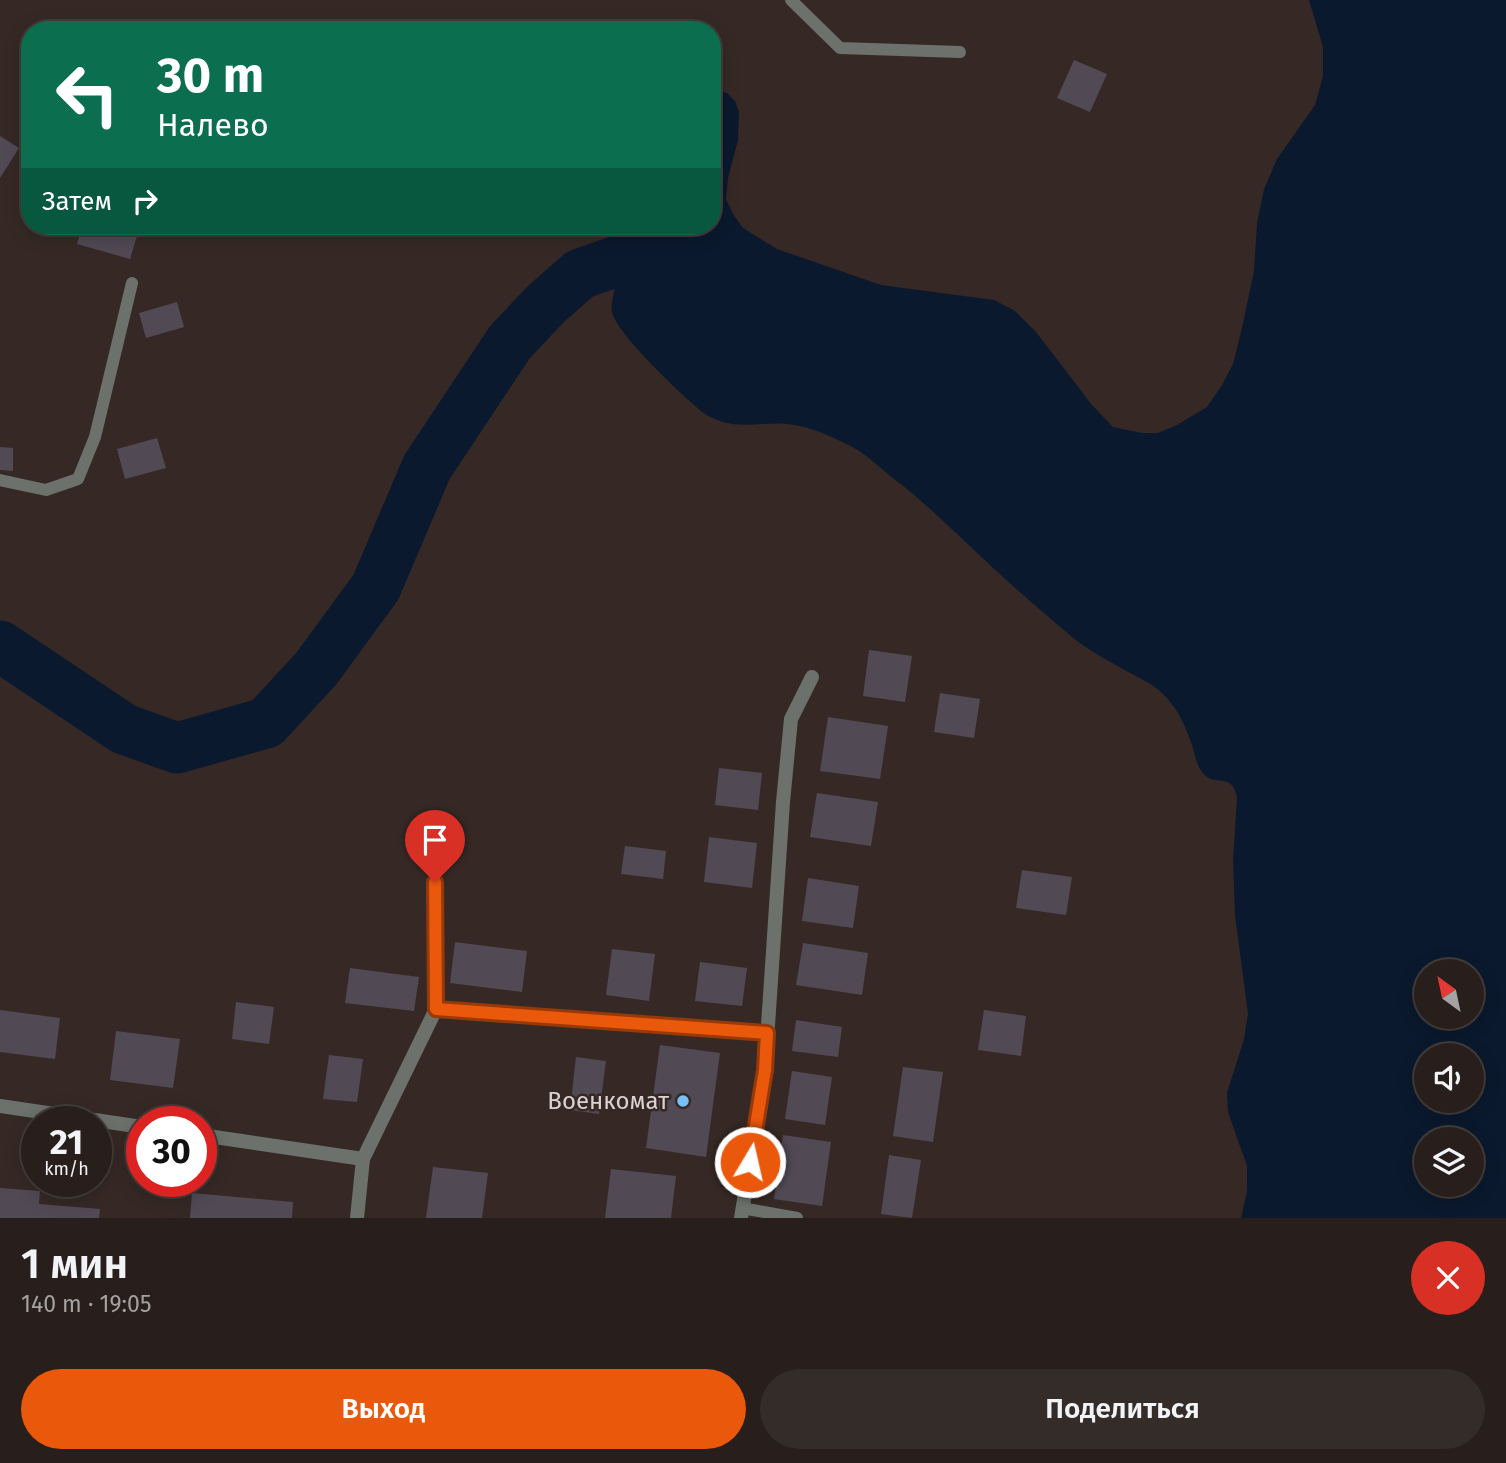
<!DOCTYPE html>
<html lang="ru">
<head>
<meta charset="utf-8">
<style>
	body { margin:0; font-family:"Fira Sans",sans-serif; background:#342c29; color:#f1f3f6; height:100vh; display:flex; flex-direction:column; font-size:26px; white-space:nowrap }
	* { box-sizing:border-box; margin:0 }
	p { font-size:23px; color:#a5a2a3 }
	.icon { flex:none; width:38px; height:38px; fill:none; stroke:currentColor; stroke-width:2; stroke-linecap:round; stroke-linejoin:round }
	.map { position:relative; height:1218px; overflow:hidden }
	.side { display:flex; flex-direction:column; background:#281f1c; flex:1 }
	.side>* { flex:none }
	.banner { position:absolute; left:21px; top:21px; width:700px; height:214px; border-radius:28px; box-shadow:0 4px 18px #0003,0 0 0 2px #443d3b; background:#0b6e4f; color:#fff; overflow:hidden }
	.needle { width:46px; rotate:327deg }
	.fabs { position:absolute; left:1414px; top:959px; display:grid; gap:14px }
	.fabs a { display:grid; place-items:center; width:70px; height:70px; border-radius:50%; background:#281f1c; box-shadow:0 4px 18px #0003,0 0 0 2px #443d3b; font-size:35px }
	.speed { position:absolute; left:21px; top:1106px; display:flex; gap:14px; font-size:35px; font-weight:700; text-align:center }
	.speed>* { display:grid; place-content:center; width:91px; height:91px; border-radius:50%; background:#281f1c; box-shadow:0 4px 18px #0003,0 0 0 2px #443d3b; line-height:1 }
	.speed small { font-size:18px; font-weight:400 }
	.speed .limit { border:10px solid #d22; background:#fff; color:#111 }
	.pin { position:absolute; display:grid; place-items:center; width:60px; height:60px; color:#fff; margin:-72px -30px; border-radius:50% 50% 50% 0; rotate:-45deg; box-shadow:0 0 7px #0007 }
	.pin .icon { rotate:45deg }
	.me { position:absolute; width:77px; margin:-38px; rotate:9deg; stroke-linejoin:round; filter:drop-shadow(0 0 5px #0008) }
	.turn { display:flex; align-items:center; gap:24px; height:147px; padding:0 21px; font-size:32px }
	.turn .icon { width:91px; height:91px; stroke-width:2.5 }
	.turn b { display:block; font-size:49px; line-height:60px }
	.then { display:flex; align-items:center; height:66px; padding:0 21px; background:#0003; gap:14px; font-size:26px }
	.round { display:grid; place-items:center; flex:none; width:74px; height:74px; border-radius:37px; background:#342c29 }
	.summary { display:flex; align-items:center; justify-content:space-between; height:119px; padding:0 21px }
	h1 { font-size:42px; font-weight:600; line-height:52px }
	.action { display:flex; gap:14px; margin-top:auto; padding:14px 21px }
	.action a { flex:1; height:80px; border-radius:42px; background:#ea580c; color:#fff; font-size:28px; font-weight:600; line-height:80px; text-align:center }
	.action a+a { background:#342c29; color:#f1f3f6 }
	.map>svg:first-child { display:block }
	.water { fill:#0b192e; fill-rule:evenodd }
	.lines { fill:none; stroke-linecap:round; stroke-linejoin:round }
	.river { stroke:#0b192e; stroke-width:51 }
	.building { fill:#514a55 }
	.service { stroke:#6c716c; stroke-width:12 }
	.minor { stroke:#6c716c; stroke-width:14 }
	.route-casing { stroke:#983908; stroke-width:18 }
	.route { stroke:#ea580c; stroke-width:12 }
	.poi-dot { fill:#78bff7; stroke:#362925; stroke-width:2.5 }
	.labels { text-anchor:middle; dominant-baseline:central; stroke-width:5; stroke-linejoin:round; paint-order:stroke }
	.poi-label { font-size:24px; fill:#dcd3d0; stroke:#362925; text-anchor:end }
</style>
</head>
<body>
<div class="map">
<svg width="1506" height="1218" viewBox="0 0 1506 1218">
	<rect width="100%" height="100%" fill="#362925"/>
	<!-- water -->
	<path class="water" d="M 1309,0 L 1506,0 L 1506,1218 L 1241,1218 L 1247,1191 L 1247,1166 L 1228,1112 L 1227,1093 L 1244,1039 L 1248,1014 L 1235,915 L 1233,861 L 1237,797 C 1231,770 1214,789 1202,772 C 1197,765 1195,756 1193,748 C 1186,727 1178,708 1162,693 C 1150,682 1135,676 1121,668 C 1105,659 1087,649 1072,637 C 1045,614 1018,591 992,567 C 962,539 934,511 902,485 C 887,474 872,459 856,449 C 835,438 811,426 787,424 C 766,422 743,428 723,422 C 717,420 709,417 704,413 C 686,400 615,332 612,312 C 609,296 629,244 635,226 L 712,226 L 713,89 L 727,93 L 735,101 L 739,112 L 738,140 L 728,178 L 726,199 L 733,214 L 743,228 L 777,249 L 881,285 L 994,300 L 1015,311 L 1036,332 L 1092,405 L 1113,427 L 1142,433 L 1158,433 L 1177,425 L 1207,407 L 1222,385 L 1233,364 L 1242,328 L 1254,271 L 1257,223 L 1264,189 L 1277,159 L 1315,105 L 1323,76 L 1323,47 ZM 1426,971 L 1472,971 L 1472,1017 L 1426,1017 ZM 1426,1055 L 1472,1055 L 1472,1101 L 1426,1101 ZM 1426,1139 L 1472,1139 L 1472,1185 L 1426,1185 Z"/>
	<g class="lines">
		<!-- river -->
		<polyline class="river" points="0,646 124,729 177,748 266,723 316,669 376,587 427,467 510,342 546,304 580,274 626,258 655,267 691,285"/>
	</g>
	<!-- building -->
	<g class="building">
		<polygon points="1074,60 1107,74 1090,112 1057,98"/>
		<polygon points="0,136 19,148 0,178"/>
		<polygon points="82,226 140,226 130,259 77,244"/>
		<polygon points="177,302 184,327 146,338 139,313"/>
		<polygon points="157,438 166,468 125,479 117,449"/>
		<polygon points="0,447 13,448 13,471 0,470"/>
		<polygon points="869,650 912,656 905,702 863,696"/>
		<polygon points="940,693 980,699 974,738 934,732"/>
		<polygon points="828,717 888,726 880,779 820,771"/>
		<polygon points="719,768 762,773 758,810 715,805"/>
		<polygon points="817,793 878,802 871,846 810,837"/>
		<polygon points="709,837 757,843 752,888 704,882"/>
		<polygon points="625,846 666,851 663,879 621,874"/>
		<polygon points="1022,870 1072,877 1066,915 1016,908"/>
		<polygon points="808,878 859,886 853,928 802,921"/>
		<polygon points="455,942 527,951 522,992 450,983"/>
		<polygon points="803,943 868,953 862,995 796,985"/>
		<polygon points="612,949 655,954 649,1001 606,995"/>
		<polygon points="700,962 747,968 742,1006 695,1001"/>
		<polygon points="350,968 419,977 414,1011 345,1003"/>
		<polygon points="236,1002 274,1007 269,1044 232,1039"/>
		<polygon points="0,1010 60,1018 55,1059 0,1052"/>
		<polygon points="984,1010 1026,1016 1021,1056 978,1050"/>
		<polygon points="796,1020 842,1027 838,1057 792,1051"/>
		<polygon points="116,1031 180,1039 173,1088 110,1080"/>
		<polygon points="660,1045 720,1053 706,1157 646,1148"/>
		<polygon points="329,1055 363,1059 357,1102 323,1099"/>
		<polygon points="576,1057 606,1061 599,1114 570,1110"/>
		<polygon points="903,1067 943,1072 933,1142 893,1136"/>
		<polygon points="792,1071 832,1077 825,1125 785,1119"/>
		<polygon points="783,1135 831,1142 822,1206 774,1199"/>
		<polygon points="889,1155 921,1160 912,1218 881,1214"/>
		<polygon points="433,1167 488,1173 482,1218 426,1218"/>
		<polygon points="611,1169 676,1176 671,1218 605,1218"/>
		<polygon points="0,1188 40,1191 39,1204 100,1209 99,1218 0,1218"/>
		<polygon points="192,1193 293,1202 292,1218 190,1218"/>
	</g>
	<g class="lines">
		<!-- service -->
		<g class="service">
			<polyline points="791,0 840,48 960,52"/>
			<polyline points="0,480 46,490 78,479 95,437 132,283"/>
			<polyline points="742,1208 797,1218"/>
		</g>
		<!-- minor -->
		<g class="minor">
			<polyline points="436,1009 767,1033"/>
			<polyline points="0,1106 142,1127"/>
			<polyline points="201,1135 363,1159"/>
			<polyline points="357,1218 363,1159 436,1009 435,882"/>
			<polyline points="741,1218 765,1070 783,802 791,719 812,677"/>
		</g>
	</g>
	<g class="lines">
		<!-- route casing -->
		<g class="route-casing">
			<polyline id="route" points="435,882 436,1009 767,1033 765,1070 750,1162"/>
		</g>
		<!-- route -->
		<use href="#route" class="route"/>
	</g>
	<!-- markers -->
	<circle class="poi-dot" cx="683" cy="1101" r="7"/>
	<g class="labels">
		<!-- poi labels -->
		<g class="poi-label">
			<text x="669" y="1101">Военкомат</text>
		</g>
	</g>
</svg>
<div class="fabs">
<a><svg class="needle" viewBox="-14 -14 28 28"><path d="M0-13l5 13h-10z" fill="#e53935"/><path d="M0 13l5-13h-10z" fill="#a5a2a3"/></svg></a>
<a><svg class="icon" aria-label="sound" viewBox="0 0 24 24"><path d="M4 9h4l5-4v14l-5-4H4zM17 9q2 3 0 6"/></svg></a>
<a><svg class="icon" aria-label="layers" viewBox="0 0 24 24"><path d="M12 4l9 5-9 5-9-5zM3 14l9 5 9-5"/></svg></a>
</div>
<div class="speed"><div>21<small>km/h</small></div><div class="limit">30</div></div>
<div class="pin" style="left:435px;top:882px;background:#d93025"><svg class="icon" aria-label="arrive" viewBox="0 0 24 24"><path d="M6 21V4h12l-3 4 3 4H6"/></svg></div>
<svg class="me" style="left:750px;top:1162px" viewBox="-20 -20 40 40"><circle r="17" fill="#ea580c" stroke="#fff" stroke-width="3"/><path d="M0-11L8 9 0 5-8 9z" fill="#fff"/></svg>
<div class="banner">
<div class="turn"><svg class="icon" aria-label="left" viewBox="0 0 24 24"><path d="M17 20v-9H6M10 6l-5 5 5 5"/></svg><div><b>30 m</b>Налево</div></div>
<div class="then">Затем<svg class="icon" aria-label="right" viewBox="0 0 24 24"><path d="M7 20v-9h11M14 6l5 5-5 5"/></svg></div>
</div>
</div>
<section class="side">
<div class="summary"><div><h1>1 мин</h1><p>140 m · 19:05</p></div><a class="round" style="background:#d93025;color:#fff"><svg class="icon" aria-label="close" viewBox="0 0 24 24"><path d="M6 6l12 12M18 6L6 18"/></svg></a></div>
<div class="action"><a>Выход</a><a>Поделиться</a></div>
</section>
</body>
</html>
